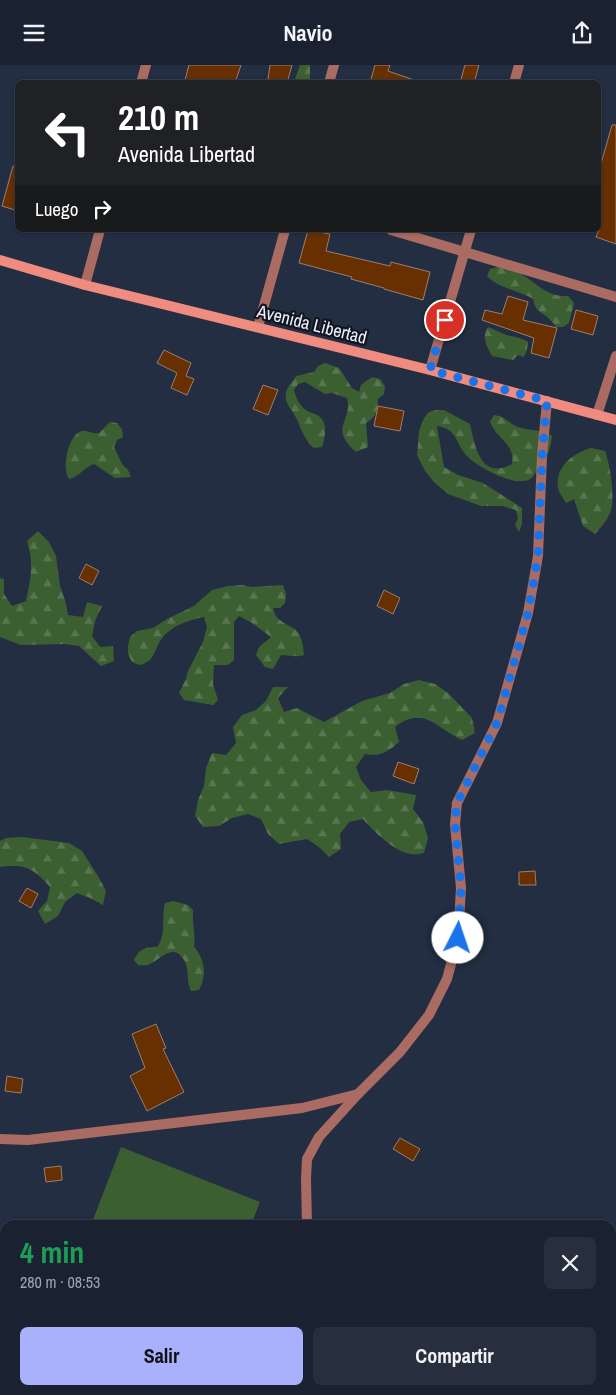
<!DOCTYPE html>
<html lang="es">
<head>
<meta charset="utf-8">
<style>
	body { margin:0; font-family:"Archivo Narrow",sans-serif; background:#272f3e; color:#f1f3f6; height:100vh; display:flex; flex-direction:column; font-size:19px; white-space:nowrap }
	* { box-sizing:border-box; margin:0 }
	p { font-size:16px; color:#9fa4ac }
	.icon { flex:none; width:28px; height:28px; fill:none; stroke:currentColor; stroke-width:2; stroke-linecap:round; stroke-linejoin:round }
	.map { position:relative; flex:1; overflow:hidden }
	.sheet { position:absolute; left:0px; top:1155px; width:616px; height:175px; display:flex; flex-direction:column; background:#1a2232; border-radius:15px 15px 0 0; box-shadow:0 1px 4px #0004,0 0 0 1px #383f4d }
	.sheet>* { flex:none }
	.top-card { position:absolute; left:15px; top:15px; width:586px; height:152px; border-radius:8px; box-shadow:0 1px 4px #0004,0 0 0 1px #383f4d; background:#202124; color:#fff; overflow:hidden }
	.pin { position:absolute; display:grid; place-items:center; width:42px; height:42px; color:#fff; margin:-21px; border:2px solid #fff; border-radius:50%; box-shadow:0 1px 5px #0007 }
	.me { position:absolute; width:55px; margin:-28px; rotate:4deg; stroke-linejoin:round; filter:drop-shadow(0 0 4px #0008) }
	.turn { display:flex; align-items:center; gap:18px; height:105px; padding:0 20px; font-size:22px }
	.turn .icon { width:65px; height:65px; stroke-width:2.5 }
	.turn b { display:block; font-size:35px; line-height:42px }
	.then { display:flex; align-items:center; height:48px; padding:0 20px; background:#0003; gap:10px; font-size:19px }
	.round { display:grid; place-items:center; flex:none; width:52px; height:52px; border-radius:8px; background:#272f3e }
	.summary { display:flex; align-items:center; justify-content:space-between; height:85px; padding:0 20px }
	h1 { font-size:30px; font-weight:800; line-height:38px; color:#1e9e55 }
	.cta { display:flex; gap:10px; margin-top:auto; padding:10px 20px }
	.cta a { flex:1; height:58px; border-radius:8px; background:#a9b0fc; color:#111; font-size:20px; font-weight:800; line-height:58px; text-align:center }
	.cta a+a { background:#272f3e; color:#f1f3f6 }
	header { display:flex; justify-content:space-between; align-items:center; height:65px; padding:0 20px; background:#1a2232; font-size:22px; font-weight:800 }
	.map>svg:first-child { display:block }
	.grass { fill:#3c5f31 }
	.forest { fill:url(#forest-firs) }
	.building { fill:#682f00; stroke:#9a7f6f }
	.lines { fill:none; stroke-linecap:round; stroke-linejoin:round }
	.minor { stroke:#aa6b63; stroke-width:10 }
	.secondary { stroke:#ef8c7f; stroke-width:10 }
	.route { stroke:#1a73e8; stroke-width:9; stroke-dasharray:0 16.2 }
	.labels { text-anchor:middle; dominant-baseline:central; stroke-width:4.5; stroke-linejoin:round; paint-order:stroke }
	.street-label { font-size:18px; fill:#ecf2fd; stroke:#111620 }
</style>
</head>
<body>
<header><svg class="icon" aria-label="menu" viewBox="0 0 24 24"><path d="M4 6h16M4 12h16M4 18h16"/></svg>Navio<svg class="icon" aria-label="share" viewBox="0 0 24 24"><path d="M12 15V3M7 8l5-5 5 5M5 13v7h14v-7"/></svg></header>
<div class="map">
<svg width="616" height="1330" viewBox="0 0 616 1330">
	<defs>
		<pattern id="forest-firs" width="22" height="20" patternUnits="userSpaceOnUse" patternTransform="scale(1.25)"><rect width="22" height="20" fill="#3c5f31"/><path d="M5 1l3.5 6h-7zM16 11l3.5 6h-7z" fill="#587650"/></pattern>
	</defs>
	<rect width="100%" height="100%" fill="#232e43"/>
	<!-- grass -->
	<polygon class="grass" points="121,1082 260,1137 251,1160 91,1160"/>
	<!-- forest -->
	<g class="forest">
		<polygon points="300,0 310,0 310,17 294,17"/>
		<path d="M 498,202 C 503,203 509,203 513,205 C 533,213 545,233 568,231 L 574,238 L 569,258 L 563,262 L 556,262 C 553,258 550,254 546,251 C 539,246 535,245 533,234 C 519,225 499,224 487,211 L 490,204 Z"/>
		<path d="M 488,262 C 494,264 498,267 504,269 C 512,272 521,272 528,277 L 527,285 L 524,292 L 518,290 L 513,295 L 492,291 C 487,281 481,273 488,262 Z"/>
		<path d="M 325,298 L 339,303 L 352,323 L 359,327 L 361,320 L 372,312 L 380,314 L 385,321 L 384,329 L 378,334 C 378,345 376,352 366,358 L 368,382 L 356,387 C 328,361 353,358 347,333 L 332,328 L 325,329 L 305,317 L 298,319 L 294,325 C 296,333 299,340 306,345 C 310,348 317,349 320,352 C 328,359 325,374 322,382 L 314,383 C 303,374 301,361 294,349 C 290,342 284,337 286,328 C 287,321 293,317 296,311 L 314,307 L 318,301 Z"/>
		<path d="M 436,345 L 444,345 L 470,359 C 475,382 481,416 512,399 C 516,378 494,373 490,356 L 494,350 C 503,351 506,355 512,359 C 524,367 541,363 552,371 C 550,388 548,388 539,402 C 536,406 534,412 530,414 C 516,423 478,402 468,392 C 455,380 459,364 437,361 L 444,402 L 458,410 L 483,418 L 522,443 L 522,459 L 519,467 L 515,460 L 518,453 L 516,445 L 502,441 L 481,441 L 448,429 L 435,418 L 425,406 L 417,390 L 419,366 L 424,353 L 429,347 Z"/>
		<path d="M 110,357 L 117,358 L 122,364 L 123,372 L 117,375 L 114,382 L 122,399 L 128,405 L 131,412 L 115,413 L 94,399 C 84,402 79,412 69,414 C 62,403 67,375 79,367 C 86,363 92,370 99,368 C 102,366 106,360 110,357 Z"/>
		<path d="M 591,383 L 605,386 C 610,399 615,431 611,445 C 608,455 602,461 595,469 L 583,461 L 574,434 L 566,438 C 563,433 559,428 558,423 C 555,402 573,388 591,383 Z"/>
		<path d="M 38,466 L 49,477 L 56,491 L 60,521 L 65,535 L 68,550 L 83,552 L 87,537 L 102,541 L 95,556 L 92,571 L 100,582 L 113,581 L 114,596 L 101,601 L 79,581 L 65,579 L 21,580 L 0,572 L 0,513 L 4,514 L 4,529 L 12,541 L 26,536 C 31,513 34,499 27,476 Z"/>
		<path d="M 243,520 L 252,522 L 283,520 L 286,529 L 285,538 L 280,543 L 273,543 C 275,555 282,556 291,562 C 302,567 303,580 304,590 C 295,593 290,590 281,590 L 273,604 L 265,602 L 256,590 L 259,582 L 271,572 L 252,558 L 239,551 L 234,557 L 234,595 L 228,600 L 214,600 L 213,619 L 218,635 L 213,640 L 184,635 L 179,628 L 186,614 L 188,606 L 203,577 L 207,562 L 204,552 C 189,555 173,560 163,572 C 153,584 157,596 139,600 L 132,597 L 128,589 L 128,581 L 130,572 L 137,566 L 153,563 L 167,554 L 194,541 L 212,525 L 228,521 Z"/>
		<path d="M 419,615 L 435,619 L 448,628 L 472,653 L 475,668 L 462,675 C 436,663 424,640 395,662 L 399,677 C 388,687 379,692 365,689 L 356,702 L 361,715 L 371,727 L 387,725 L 416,730 L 413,744 L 423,757 L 428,773 L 424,788 C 420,789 415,790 411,789 C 396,788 372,765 363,754 L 349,757 L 340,769 L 341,784 L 329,792 L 319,782 L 307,774 L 279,779 L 268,769 L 261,754 L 248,749 L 232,753 L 219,761 L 203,762 L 195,751 L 198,735 L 204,721 L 206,703 L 212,688 L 226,690 L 236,678 L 233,662 L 242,650 L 256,645 L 266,636 L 273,622 L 288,622 L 278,633 L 284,647 L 297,643 L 324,657 L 362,636 L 390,628 L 404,619 Z"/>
		<path d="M 22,772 L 69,778 L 82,786 L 98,811 L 106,826 L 103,840 L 90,833 L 77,828 L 65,837 L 58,851 L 45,859 L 38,846 L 47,836 L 50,822 C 33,803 25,799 0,802 L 0,776 L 6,773 Z"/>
		<path d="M 173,836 L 188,840 L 193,845 C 192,855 196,875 194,882 C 205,894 207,911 199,925 L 191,926 C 186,916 190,905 184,895 C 173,877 161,894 150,899 C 146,901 142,900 138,900 L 134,895 C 139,884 145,882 157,882 C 167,870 161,853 165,838 Z"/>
		<polygon points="611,1233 616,1235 616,1330 537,1330 547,1325 611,1325"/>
		<path d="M 0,1285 L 5,1285 L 5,1325 C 18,1325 23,1329 35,1330 L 0,1330 Z"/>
		<polygon points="308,1325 507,1325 515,1330 290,1330"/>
	</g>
	<!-- building -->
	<g class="building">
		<polygon points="189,0 241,0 235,18 193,17 185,15"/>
		<polygon points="270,0 292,0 287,18 274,18 274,16 268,14"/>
		<polygon points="375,0 390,0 388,6 414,15 413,18 370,18"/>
		<polygon points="465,0 479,0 474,18 460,18"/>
		<polygon points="612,60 616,60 616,179 596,172 599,165 599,106"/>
		<polygon points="13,101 18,102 18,146 2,141"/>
		<polygon points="308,165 330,169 326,186 390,201 391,197 430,207 423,235 384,224 384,223 351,214 352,212 299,198"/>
		<polygon points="508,231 528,237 523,255 557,263 549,293 531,288 534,273 482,255 485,245 502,249"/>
		<polygon points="576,245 598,251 593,270 571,264"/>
		<polygon points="164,285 191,298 186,311 194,314 187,330 171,323 177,308 157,298"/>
		<polygon points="263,320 278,325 268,350 253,344"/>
		<polygon points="378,341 404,346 400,366 374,361"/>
		<polygon points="86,499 99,506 92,520 79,513"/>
		<polygon points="384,525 400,533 393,549 377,541"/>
		<polygon points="398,697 419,704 414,719 393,711"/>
		<polygon points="535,806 536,820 519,820 519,807"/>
		<polygon points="27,823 38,829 31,843 19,836"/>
		<polygon points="156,959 166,983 163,984 184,1027 147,1046 130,1011 145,1003 132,969"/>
		<polygon points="7,1011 23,1014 21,1028 5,1026"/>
		<polygon points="400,1073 420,1084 413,1096 393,1084"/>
		<polygon points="61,1101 62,1115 46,1117 44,1103"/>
	</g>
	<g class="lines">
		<!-- minor -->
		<g class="minor">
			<polyline points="141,18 146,0"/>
			<polyline points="329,18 334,0"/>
			<polyline points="514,18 519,0"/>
			<polyline points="391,165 616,232"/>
			<polyline points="85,220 100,165"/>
			<polyline points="258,262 285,165"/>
			<polyline points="430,305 471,165"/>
			<polyline points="597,350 616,291"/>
			<polyline points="0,1074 28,1075 302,1043 358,1029"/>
			<polyline points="307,1160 306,1114 307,1094 319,1072 358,1029 400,987 429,950 447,914 458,873 461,823 455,759 457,738 497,658 528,548 538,491 542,391 547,336"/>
			<polyline points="0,1250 5,1255"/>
			<polyline points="526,1325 527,1330"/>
			<polyline points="197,1330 205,1325"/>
		</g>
		<!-- secondary -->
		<polyline class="secondary" points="0,195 85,220 430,305 616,355"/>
	</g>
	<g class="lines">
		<!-- route -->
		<polyline class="route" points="445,255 430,305 547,336 542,392 538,491 528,548 497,658 457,738 455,759 461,823 458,873"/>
	</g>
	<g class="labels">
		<!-- street labels -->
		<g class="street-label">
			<text transform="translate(312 259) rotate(14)">Avenida Libertad</text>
		</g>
	</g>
</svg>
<div class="pin" style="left:445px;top:255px;background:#d93025"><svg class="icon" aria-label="arrive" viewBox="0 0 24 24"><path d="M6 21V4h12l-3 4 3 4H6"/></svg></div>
<svg class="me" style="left:458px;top:873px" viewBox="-20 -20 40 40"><circle r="19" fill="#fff"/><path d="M0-13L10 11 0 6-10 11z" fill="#1a73e8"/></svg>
<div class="top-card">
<div class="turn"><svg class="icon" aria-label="left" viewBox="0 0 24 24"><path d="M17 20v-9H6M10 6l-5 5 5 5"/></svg><div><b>210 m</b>Avenida Libertad</div></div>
<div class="then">Luego<svg class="icon" aria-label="right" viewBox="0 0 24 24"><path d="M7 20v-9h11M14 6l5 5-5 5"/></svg></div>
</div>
<section class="sheet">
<div class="summary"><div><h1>4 min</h1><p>280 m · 08:53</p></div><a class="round"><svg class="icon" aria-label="close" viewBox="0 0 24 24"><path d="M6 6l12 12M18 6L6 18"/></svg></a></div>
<div class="cta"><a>Salir</a><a>Compartir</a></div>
</section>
</div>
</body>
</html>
